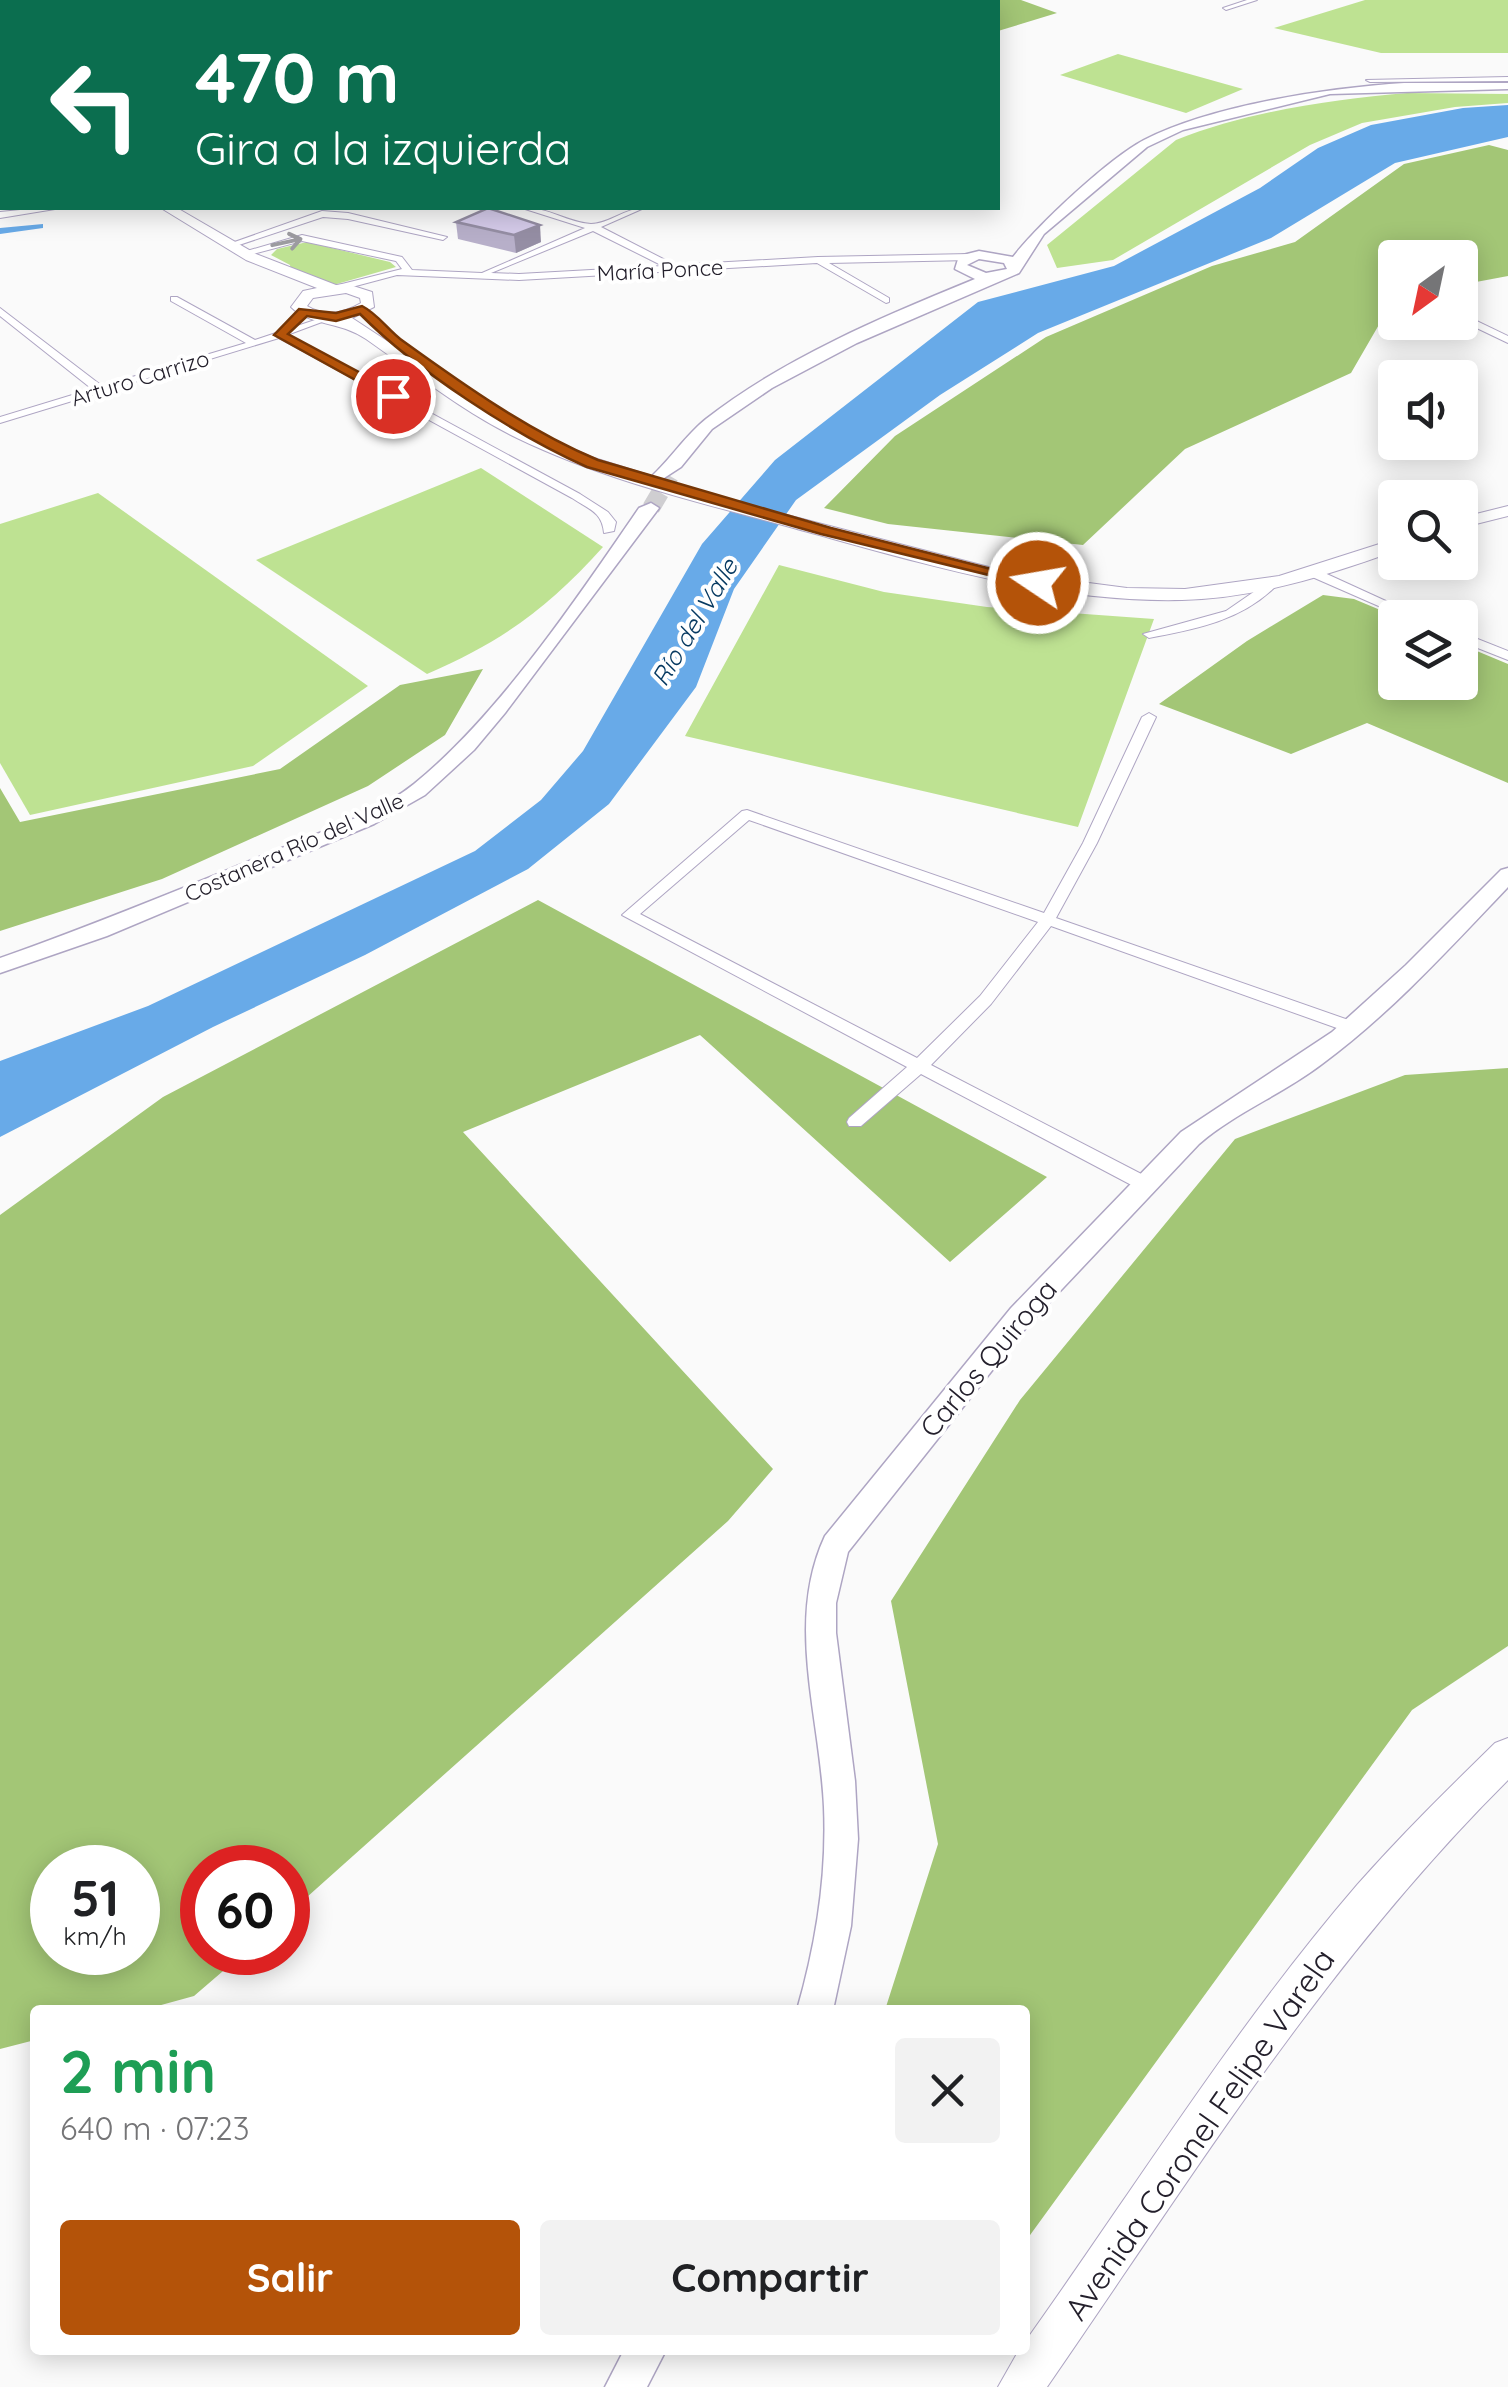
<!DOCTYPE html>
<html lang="es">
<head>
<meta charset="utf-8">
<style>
	body { margin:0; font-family:Quicksand,sans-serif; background:#f2f2f2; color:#202124; height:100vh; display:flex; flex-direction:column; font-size:38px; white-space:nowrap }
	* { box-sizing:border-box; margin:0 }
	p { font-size:32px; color:#757577 }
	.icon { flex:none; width:55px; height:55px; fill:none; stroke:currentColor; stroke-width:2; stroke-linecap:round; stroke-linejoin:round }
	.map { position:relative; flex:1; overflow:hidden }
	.side { position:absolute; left:30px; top:2005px; width:1000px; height:350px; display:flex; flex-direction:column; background:#fff; border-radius:10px; box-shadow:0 5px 25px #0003 }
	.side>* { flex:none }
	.guide { position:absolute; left:0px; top:0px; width:1000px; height:210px; box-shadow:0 5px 25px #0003; background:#0b6e4f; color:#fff; overflow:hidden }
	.needle { width:65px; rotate:213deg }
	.controls { position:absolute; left:1378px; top:240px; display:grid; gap:20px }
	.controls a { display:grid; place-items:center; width:100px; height:100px; border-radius:10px; background:#fff; box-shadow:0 5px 25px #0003; font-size:50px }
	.speed { position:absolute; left:30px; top:1845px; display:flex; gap:20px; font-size:50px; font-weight:700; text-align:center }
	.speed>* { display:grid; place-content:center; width:130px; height:130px; border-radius:50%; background:#fff; box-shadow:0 5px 25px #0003; line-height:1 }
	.speed small { font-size:25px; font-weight:400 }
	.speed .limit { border:15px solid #d22; background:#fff; color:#111 }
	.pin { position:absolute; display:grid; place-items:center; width:85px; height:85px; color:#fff; margin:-42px; border:5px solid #fff; border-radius:50%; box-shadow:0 2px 10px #0007 }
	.me { position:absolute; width:110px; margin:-55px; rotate:282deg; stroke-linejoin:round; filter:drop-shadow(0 0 8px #0008) }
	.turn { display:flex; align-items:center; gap:35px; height:210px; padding:0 30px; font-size:45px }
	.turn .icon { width:130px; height:130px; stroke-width:2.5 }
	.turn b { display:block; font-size:70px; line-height:85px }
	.round { display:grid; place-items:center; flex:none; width:105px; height:105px; border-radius:10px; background:#f2f2f2 }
	.overview { display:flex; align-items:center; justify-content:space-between; height:170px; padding:0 30px }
	h1 { font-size:60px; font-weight:800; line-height:75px; color:#1e9e55 }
	.action { display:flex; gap:20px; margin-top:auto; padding:20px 30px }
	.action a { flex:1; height:115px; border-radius:10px; background:#b45309; color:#fff; font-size:40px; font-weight:800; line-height:115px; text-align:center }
	.action a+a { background:#f2f2f2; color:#202124 }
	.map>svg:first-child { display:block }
	.green { fill:#bee292 }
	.forest { fill:#a3c676; fill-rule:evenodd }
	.water { fill:#68aae8 }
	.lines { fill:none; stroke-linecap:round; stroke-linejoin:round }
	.canal { fill:#68aae8; fill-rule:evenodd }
	.secondary-tunnel { stroke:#cfced1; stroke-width:18; stroke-dasharray:18 9; stroke-linecap:butt }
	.street-casing { stroke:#aea5c3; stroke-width:2 }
	.secondary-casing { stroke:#aea5c3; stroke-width:3 }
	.primary-casing { stroke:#aea5c3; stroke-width:2 }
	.street { fill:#fff; fill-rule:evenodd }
	.secondary { fill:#fff; fill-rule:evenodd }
	.primary { fill:#fff; fill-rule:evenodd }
	.wall { fill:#b7afc9 }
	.shaded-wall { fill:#958ea4 }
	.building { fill:#d5cbea; stroke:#958ea4; stroke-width:2.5 }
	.oneway { stroke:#9c9ba0 }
	.route { fill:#b45309; stroke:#753606; stroke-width:2.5 }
	.labels { text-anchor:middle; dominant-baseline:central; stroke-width:8; stroke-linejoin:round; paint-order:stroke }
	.far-street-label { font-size:22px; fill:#24202c; stroke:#fff }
	.far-water-label { font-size:25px; font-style:italic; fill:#073a62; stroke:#fff }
	.street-label { font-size:28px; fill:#24202c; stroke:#fff }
	.near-street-label { font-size:32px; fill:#24202c; stroke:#fff }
</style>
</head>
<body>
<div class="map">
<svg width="1508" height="2387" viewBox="0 0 1508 2387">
	<rect width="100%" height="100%" fill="#fafafa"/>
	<!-- green -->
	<g class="green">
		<polygon points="1365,0 1508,0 1508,53 1381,53 1274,28"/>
		<polygon points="1118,54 1243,89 1186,113 1060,75"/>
		<path d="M 1407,93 L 1508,94 L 1508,103 L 1455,107 L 1362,123 L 1310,145 L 1113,260 L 1057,268 L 1047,245 L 1176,140 C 1249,111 1330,100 1407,93 Z"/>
		<polygon points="307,242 390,262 396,267 330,286 291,271 290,265 271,255 277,249"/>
		<path d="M 481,468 L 603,547 C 548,608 503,641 427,674 L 256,560 Z"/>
		<polygon points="98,493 368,686 253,766 30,815 0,763 0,524"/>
		<polygon points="779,565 884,592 987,607 1154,619 1078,827 685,736"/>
	</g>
	<!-- forest -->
	<g class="forest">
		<polygon points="795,0 1021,0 1057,13 998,31 998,2 787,2"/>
		<polygon points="1489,145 1508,150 1508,276 1460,285 1460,258 1395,258 1395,297 1351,373 1185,449 1083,545 888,524 824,508 895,436 1046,337 1212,266 1295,242 1404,164"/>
		<polygon points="1323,595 1354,599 1397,617 1395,682 1460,682 1460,644 1508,664 1508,783 1367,723 1291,754 1159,704 1247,641"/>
		<polygon points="483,669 445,735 368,786 162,879 0,931 0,788 20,822 280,769 400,685"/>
		<path d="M 538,900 L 1047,1177 L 950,1262 L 700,1035 L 463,1132 L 773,1469 L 728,1521 L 288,1914 L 288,1868 L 202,1868 L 202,1952 L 244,1953 L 194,1996 L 143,2010 L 35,2010 L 35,2040 L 0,2049 L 0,1215 L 163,1097 ZM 52,1868 L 138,1868 L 138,1952 L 52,1952 Z"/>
		<polygon points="1508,1068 1508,1646 1412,1710 1025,2242 1025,2010 885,2010 938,1844 891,1601 1020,1400 1235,1139 1405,1075"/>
	</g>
	<!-- water -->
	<polygon class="water" points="1508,105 1508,137 1395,163 1271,238 1038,333 940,395 796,500 734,589 696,687 609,804 528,869 365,955 213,1027 0,1137 0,1061 148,1006 475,851 541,800 583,751 702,544 775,460 978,302 1114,266 1260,188 1318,148 1371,125 1463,108"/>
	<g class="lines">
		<!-- canal -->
		<polygon class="canal" points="43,224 43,228 0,234 0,228"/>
		<!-- secondary-tunnel -->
		<polyline class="secondary-tunnel" points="651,508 670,476"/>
		<!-- street casing -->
		<g class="street-casing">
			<g id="street">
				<polygon points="1247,0 1257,0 1226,10 1223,8"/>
				<polygon points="1508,77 1508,81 1370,82 1366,80"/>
				<rect x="0" y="110" width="2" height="5"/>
				<polygon points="40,208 61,208 0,218 0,212"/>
				<path d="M 522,208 C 546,206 568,223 591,224 C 609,224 625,208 644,208 L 601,227 L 675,265 L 818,257 L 970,254 L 975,257 L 970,260 L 829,263 L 889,298 L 889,302 L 886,303 L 817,263 L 519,280 L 397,275 L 337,291 L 334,290 L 334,286 L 402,269 L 396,261 L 302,241 L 245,256 L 240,253 L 302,235 L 402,257 L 412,270 L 482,273 L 585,228 ZM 593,231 L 663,266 L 519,274 L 491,273 Z"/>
				<polygon points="322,211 348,213 447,237 443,240 348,219 323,217 233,247 226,245"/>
				<path d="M 171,297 L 177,297 L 255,340 L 330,315 L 330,319 L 287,335 L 580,494 L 608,512 L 616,522 L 614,531 L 604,533 C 602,512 590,510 572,498 L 279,338 L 0,423 L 0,417 L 92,389 L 0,316 L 0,308 L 102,386 L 246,343 L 171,301 Z"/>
				<polygon points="1460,313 1508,336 1508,343 1460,320"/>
				<polygon points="1310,570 1318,570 1423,618 1406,618 1310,576"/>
				<path d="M 1271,580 L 1275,581 L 1275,587 C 1240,621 1196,629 1149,638 L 1143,634 L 1226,611 Z"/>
				<polygon points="1460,632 1508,651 1508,660 1460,641"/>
				<path d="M 1149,713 L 1156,717 L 1097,843 L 1056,918 L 1360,1024 L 1362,1028 L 1360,1032 L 1348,1032 L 1051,926 L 991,1004 L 931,1065 L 1151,1179 L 1154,1184 L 1151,1189 L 1139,1189 L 921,1074 L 861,1126 L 849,1126 L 847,1122 L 849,1118 L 907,1067 L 622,915 L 742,811 L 747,810 L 1044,913 L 1083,843 L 1142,717 ZM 749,820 L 1038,922 L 980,996 L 917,1058 L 640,914 Z"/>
			</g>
		</g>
		<!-- secondary casing -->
		<g class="secondary-casing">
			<g id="secondary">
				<path d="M 1404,83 L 1508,83 L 1508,89 L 1330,94 L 1183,130 L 1147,147 L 1044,234 L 1019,273 L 857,343 L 772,388 L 712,429 L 681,467 L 661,480 L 653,475 C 671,458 687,434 706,419 C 784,358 884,316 975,279 L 955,269 L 959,256 L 979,251 L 1013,257 C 1038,225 1108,159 1144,140 C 1213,105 1327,88 1404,83 ZM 979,259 L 1004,263 L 1007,269 L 986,273 L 967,265 Z"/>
				<path d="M 651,503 L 659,508 L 505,713 L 474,750 L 425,795 L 374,824 L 107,936 L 0,973 L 0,958 C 94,925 185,887 277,850 C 322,831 375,815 414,784 C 498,716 578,597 639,508 Z"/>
				<path d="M 1508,868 L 1508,887 C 1449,949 1391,1013 1322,1064 C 1283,1094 1236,1112 1199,1144 L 1029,1324 L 848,1552 L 836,1603 L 836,1633 L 855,1781 L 858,1839 L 851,1926 L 833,2010 L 797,2010 C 816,1944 827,1876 824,1807 C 820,1716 785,1622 825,1536 L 1011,1308 L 1181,1132 L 1332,1032 L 1406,965 L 1501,870 Z"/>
				<polygon points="624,2350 666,2350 647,2387 605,2387"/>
			</g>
		</g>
		<!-- primary casing -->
		<g class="primary-casing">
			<g id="primary">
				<polygon points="0,69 2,70 2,78 0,78"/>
				<polygon points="0,94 2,95 2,105 0,104"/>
				<path d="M 161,208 L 177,208 L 256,254 L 336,285 L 347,284 L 372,292 L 374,307 L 352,318 L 504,418 L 591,457 L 725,499 L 1012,573 L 1127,588 L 1185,589 L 1279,576 L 1395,539 L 1395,551 C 1326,576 1256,598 1182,600 C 1048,603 918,562 790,527 C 698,502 604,480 517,438 C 463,412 415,373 366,339 C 340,321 310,326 291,307 L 303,291 L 317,288 L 246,260 ZM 346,293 L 360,298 L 361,303 C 344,313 325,317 307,306 L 313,298 Z"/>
				<polygon points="1508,506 1508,516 1460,528 1460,518"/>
				<path d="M 1508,1738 L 1508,1780 C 1326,1961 1192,2177 1047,2387 L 998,2387 L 1019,2350 L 1025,2350 L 1025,2342 C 1134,2189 1234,2028 1357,1885 C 1401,1835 1448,1789 1495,1743 Z"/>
			</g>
		</g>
		<!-- street -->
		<use href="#street" class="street"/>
		<!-- secondary -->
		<use href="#secondary" class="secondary"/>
		<!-- primary -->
		<use href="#primary" class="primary"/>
	</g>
	<!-- wall -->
	<polygon class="wall" points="456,222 541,242 516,253 458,239"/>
	<!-- shaded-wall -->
	<g class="shaded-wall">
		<polygon points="2,196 2,208 15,208 0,210 0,197"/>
		<polygon points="540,225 541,242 516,253 514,235"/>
	</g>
	<!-- building -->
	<g class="building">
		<polygon points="2,125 2,196 0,197 0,148 2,140 0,139 0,126"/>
		<polygon points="488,208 540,225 514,235 456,222"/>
	</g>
	<!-- one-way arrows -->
	<defs><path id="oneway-shaft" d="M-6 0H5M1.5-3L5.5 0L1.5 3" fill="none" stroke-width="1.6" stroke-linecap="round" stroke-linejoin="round" transform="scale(2.5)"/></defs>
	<use class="oneway" href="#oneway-shaft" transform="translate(287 242) rotate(-12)"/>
	<!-- route -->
	<path class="route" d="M 362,306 C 378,314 389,331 403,341 C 464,385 529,431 598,460 L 831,528 L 1046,583 L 1038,587 L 821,534 L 587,467 C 513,434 417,371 360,314 L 336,321 L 307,316 L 288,334 L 398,393 L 398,398 L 388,398 L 274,335 L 299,309 L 336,313 Z"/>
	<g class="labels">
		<!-- far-street labels -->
		<g class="far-street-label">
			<text transform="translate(660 270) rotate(-3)">María Ponce</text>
			<text transform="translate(140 378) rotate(-17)">Arturo Carrizo</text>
			<text transform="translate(294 847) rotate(-24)">Costanera Río del Valle</text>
		</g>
		<!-- far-water labels -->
		<g class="far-water-label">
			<text transform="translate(694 622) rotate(-59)">Río del Valle</text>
		</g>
		<!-- street labels -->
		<g class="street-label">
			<text transform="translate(988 1358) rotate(-50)">Carlos Quiroga</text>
		</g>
		<!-- near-street labels -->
		<g class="near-street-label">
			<text transform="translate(1199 2134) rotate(-55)">Avenida Coronel Felipe Varela</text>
		</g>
	</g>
</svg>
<div class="controls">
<a><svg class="needle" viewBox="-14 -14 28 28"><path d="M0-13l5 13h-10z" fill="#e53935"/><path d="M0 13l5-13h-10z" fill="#757577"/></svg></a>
<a><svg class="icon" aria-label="sound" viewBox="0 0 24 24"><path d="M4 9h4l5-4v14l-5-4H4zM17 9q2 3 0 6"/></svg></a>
<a><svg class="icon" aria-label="search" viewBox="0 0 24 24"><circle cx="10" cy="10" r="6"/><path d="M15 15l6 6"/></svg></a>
<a><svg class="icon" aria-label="layers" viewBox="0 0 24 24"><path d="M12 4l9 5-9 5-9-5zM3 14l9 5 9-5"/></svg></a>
</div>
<div class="speed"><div>51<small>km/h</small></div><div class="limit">60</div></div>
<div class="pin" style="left:393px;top:396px;background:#d93025"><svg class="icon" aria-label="arrive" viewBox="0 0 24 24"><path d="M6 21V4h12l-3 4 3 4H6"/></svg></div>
<svg class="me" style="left:1038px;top:583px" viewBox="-20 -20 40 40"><circle r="17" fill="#b45309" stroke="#fff" stroke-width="3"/><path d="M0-11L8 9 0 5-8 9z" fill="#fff"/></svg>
<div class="guide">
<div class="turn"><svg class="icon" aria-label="left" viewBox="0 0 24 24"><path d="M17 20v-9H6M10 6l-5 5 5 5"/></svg><div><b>470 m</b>Gira a la izquierda</div></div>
</div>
<section class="side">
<div class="overview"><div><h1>2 min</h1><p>640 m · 07:23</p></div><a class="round"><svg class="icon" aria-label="close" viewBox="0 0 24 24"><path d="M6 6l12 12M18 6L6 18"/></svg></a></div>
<div class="action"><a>Salir</a><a>Compartir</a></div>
</section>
</div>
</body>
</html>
